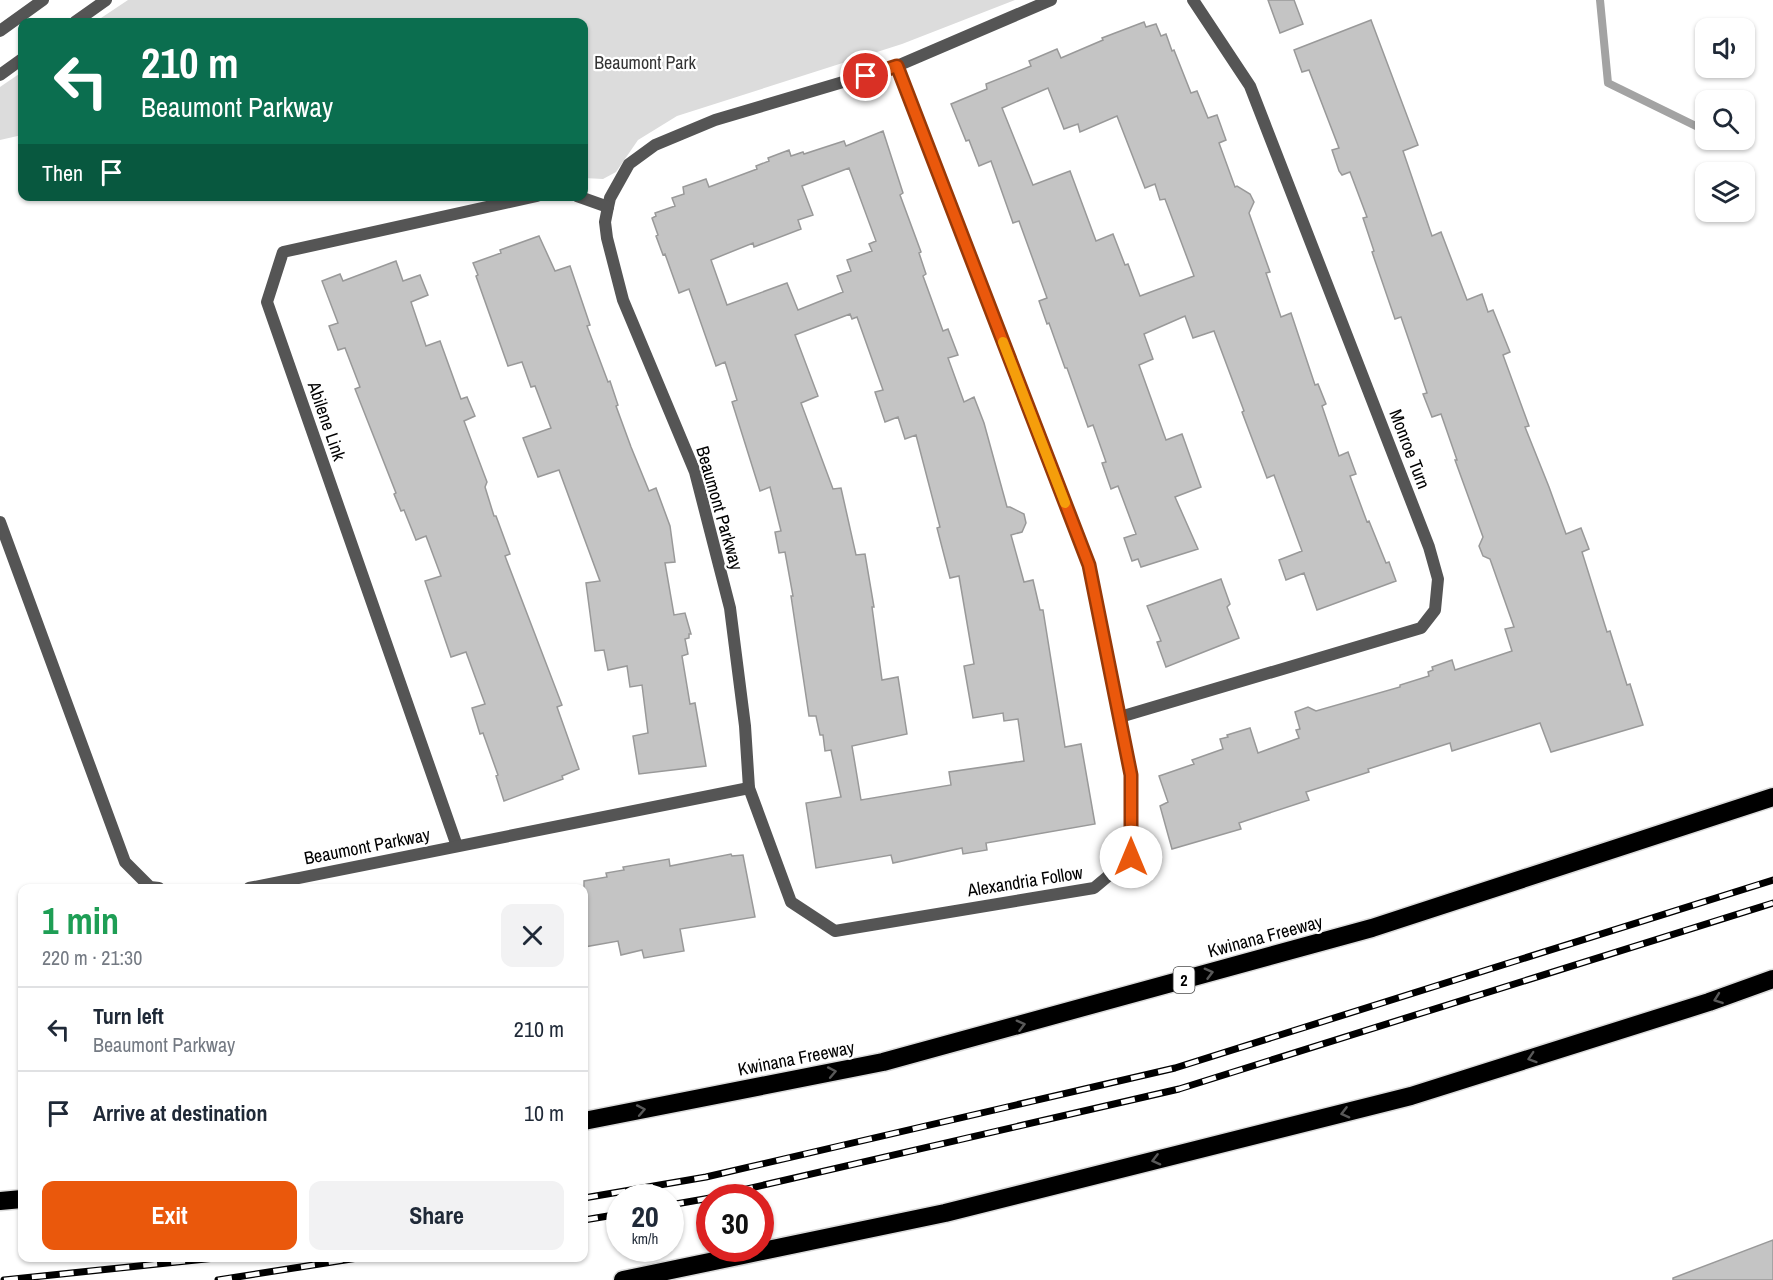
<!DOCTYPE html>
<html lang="en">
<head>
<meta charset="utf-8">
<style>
	body { margin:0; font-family:"Archivo Narrow",sans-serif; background:#f2f2f3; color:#1f2937; height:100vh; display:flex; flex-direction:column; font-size:22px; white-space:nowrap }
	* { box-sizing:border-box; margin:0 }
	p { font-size:20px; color:#747a83 }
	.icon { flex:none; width:33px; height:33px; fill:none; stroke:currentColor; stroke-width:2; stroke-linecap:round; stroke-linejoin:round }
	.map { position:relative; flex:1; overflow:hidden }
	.panel { position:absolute; left:18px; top:884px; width:570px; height:378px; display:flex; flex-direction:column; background:#fff; border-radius:12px; box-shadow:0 2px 4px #0004 }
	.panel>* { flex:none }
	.guide { position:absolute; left:18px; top:18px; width:570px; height:183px; border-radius:12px; box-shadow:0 2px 4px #0004; background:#0b6e4f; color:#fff; overflow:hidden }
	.controls { position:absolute; left:1695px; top:18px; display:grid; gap:12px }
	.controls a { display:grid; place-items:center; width:60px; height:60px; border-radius:12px; background:#fff; box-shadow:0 2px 4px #0004; font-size:30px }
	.speed { position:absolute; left:606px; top:1184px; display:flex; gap:12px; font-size:30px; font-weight:700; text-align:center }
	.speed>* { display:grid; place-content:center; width:78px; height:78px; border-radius:50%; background:#fff; box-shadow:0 2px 4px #0004; line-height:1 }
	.speed small { font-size:15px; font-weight:400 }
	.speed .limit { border:9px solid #d22; background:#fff; color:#111 }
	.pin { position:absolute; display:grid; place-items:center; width:51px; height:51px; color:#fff; margin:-26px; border:3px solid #fff; border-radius:50%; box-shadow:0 2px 6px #0007 }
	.me { position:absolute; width:66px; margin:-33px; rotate:0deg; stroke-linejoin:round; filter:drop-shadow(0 0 4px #0008) }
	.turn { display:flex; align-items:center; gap:21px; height:126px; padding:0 24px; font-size:27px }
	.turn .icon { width:78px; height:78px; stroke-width:2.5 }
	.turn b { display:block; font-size:42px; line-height:51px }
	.then { display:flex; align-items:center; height:57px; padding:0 24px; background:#0003; gap:12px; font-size:22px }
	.round { display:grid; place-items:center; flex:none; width:63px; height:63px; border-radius:12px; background:#f2f2f3 }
	.summary { display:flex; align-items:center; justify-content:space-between; height:102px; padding:0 24px }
	h1 { font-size:36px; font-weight:800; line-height:45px; color:#1e9e55 }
	.primary-button { display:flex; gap:12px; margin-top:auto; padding:12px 24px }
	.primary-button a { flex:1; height:69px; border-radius:12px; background:#ea580c; color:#fff; font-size:24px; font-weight:800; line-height:69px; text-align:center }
	.primary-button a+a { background:#f2f2f3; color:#1f2937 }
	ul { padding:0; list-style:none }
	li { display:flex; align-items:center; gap:18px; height:84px; padding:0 24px; border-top:2px solid #e0e1e3 }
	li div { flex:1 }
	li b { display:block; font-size:22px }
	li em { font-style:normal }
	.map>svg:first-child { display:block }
	.green { fill:#dcdcdc }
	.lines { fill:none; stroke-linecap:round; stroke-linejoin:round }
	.stream { stroke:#a3a3a3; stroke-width:8 }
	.building { fill:#c4c4c4; stroke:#999; stroke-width:1.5; fill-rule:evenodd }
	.motorway-casing { stroke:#dbdbdb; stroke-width:21 }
	.minor { stroke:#555; stroke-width:12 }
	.tertiary { stroke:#555; stroke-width:12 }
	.motorway { stroke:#000; stroke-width:18 }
	.rail-casing { stroke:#000; stroke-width:7 }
	.rail { stroke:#fff; stroke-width:4.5; stroke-dasharray:14; stroke-linecap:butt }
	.oneway { stroke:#595959 }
	.route-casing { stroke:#983908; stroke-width:15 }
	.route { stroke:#ea580c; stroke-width:10 }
	.slow { stroke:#f59e0b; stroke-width:10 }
	.labels { text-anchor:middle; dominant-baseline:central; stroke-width:4.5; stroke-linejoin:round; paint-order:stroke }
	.shield { fill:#fff; stroke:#4c4c4c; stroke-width:1.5 }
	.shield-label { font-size:16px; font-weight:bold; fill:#000 }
	.park-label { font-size:18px; fill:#333; stroke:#fff }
	.street-label { font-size:18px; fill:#000; stroke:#fff }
</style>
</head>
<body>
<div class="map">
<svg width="1773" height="1280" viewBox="0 0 1773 1280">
	<rect width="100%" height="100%" fill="#fff"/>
	<!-- green -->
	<g class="green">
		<polygon points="128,0 1015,0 902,44 677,116 638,140 616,172 603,179 584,178 584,22 95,22"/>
		<polygon points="22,72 22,135 0,140 0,87"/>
	</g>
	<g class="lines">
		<!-- stream -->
		<polyline class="stream" points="1600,0 1608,83 1706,131"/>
	</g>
	<!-- building -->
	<g class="building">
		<polygon points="1268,0 1294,0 1303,24 1280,33"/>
		<polygon points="1371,20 1418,145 1403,151 1432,236 1441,232 1467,300 1482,294 1488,312 1493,310 1510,352 1503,355 1529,426 1525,427 1549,487 1566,534 1581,528 1589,549 1582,552 1607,632 1610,631 1627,685 1630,684 1643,725 1551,752 1540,723 1452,751 1450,743 1368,769 1369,772 1306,792 1309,800 1239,823 1241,829 1172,849 1160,806 1168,802 1159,776 1194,764 1192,760 1223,749 1220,739 1228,737 1227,735 1250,728 1258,753 1299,738 1296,730 1300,729 1295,712 1308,707 1316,711 1400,687 1400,685 1429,676 1428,672 1433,670 1432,667 1452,660 1455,670 1512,651 1505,629 1514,627 1490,559 1483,556 1479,546 1483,537 1455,460 1457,460 1441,414 1432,417 1423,394 1427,393 1401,317 1395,319 1372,252 1374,251 1363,218 1367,217 1350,172 1342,175 1339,171 1332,150 1339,148 1309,70 1302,72 1294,50"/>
		<path d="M 1144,22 L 1146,27 L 1156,24 L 1161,36 L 1166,34 L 1172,51 L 1174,50 L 1191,93 L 1197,91 L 1208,118 L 1217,115 L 1226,140 L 1219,143 L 1235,187 L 1237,186 L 1250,194 L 1254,202 L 1249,213 L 1270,272 L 1266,273 L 1281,317 L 1291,313 L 1315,385 L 1318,384 L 1326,404 L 1322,406 L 1339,456 L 1348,452 L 1356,474 L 1350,476 L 1367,522 L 1369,521 L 1386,563 L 1389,562 L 1396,581 L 1317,610 L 1304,573 L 1286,580 L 1279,560 L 1302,551 L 1274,475 L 1267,478 L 1242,412 L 1244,411 L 1214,331 L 1193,338 L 1185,316 L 1144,334 L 1153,359 L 1139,365 L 1166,440 L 1182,434 L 1201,487 L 1175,497 L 1198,549 L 1141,567 L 1138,559 L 1132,561 L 1124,538 L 1136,534 L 1118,486 L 1111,489 L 1102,463 L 1106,462 L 1093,425 L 1088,427 L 1067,368 L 1065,368 L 1049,323 L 1047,324 L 1039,301 L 1047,298 L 1019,221 L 1013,223 L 991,161 L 979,166 L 969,140 L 966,141 L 951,104 L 987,89 L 986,84 L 1031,66 L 1029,61 L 1057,49 L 1061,58 L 1103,40 L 1102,38 ZM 1048,88 L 1064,129 L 1078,124 L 1080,132 L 1117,116 L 1145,188 L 1155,184 L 1160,200 L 1165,199 L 1194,276 L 1140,296 L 1128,264 L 1125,265 L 1113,234 L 1096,241 L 1070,171 L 1033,185 L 1002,108 Z"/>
		<path d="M 883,131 L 903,193 L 900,195 L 921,252 L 919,253 L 926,274 L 923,276 L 943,331 L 948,329 L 958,355 L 948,358 L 964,402 L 974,397 L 984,423 L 1007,507 L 1010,507 L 1024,514 L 1026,523 L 1022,532 L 1011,535 L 1024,582 L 1033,580 L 1040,610 L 1043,610 L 1065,747 L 1081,744 L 1095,824 L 986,843 L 987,850 L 963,854 L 962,848 L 893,863 L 891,855 L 816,868 L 806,803 L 841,797 L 831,750 L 825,751 L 823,735 L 820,735 L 816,716 L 809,716 L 791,596 L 793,596 L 785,552 L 779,553 L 775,532 L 781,531 L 770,487 L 760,491 L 732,402 L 737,400 L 725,362 L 716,366 L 689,289 L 679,293 L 665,254 L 663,255 L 656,236 L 658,235 L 652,218 L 656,216 L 655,213 L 675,206 L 672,198 L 684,194 L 683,187 L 706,179 L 709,187 L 757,169 L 756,166 L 769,161 L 768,158 L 789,150 L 791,156 L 803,152 L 804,154 L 844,141 L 846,146 ZM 849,168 L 876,241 L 869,244 L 872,251 L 847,260 L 851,271 L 837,276 L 843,292 L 798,310 L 787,283 L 727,305 L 711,260 L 753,243 L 754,247 L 801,229 L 798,220 L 813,215 L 802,186 ZM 850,314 L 852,319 L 857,317 L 883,390 L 875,392 L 885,422 L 898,417 L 905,439 L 916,435 L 940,527 L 937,528 L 950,578 L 959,576 L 974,664 L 964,666 L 973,718 L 1003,713 L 1004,721 L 1018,719 L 1024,761 L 949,772 L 951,785 L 861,800 L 852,746 L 907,734 L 898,677 L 882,680 L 872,607 L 874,607 L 865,554 L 856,555 L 841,488 L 833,489 L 801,403 L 818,396 L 795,335 Z"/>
		<polygon points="539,236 555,271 570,266 590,325 587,326 608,382 610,381 618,405 616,406 631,447 649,491 656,488 670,526 675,562 665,563 674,615 685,613 691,634 689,634 689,638 685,639 688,654 682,656 690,704 695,703 706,766 639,774 633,736 648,733 642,685 630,687 627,666 608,670 604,650 595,651 586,583 600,581 559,470 538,477 523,438 551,428 535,386 531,387 522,362 508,366 476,276 478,275 473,263 501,253 500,250"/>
		<polygon points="396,261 403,281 420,275 428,295 411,302 426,346 440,341 461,399 467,397 475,416 464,421 487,482 485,487 494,516 496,516 510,554 505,556 562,705 557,707 579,769 562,776 563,779 504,801 496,776 498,775 483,733 480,734 472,708 485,704 466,652 451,657 425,581 441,576 426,536 416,540 404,510 401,511 394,494 396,493 355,389 360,387 345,348 338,350 329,326 338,323 322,281 340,274 343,281"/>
		<polygon points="1221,579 1230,604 1227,607 1239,638 1166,667 1157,642 1161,641 1147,606"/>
		<polygon points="731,854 732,856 743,855 755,917 680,929 684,951 644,958 642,950 621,955 618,941 584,947 584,881 607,877 606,873 624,870 623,867 669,859 670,866"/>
		<polygon points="1773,1240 1773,1280 1673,1280 1673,1278"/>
	</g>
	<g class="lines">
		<!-- motorway casing -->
		<g class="motorway-casing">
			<g id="motorway">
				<polyline points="584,1121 883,1062 1372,928 1773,797"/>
				<polyline points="0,1201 22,1199"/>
				<polyline points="623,1280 945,1213 1411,1096 1709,1002 1773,979"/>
			</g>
		</g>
		<!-- minor -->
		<g class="minor">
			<polyline points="897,66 1089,565 1131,775 1131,857 1094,888 835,931 791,902 749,788 745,726 730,608 695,472 623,300 607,238 605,222 608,207 610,198 629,164 655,145 715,120 897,66 1051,0"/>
			<polyline points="577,196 608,207"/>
			<polyline points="0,522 125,862 150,887 159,888"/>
			<polyline points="1120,717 1421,628 1435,610 1438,579 1429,547 1250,86 1193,0"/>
			<polyline points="457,846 267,302 283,252 537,196"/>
			<polyline points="249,888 749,788"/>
		</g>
		<!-- tertiary -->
		<g class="tertiary">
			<polyline points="75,22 106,0"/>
			<polyline points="0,31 43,0"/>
			<polyline points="0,75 22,59"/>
		</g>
		<!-- motorway -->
		<use href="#motorway" class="motorway"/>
		<!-- rail casing -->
		<g class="rail-casing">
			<g id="rail">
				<polyline points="712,1197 1179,1089 1773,903"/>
				<polyline points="584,1198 706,1177 1175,1068 1773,880"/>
				<polyline points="670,1205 710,1198"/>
				<polyline points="584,1220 620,1214"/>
				<polyline points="4,1280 225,1257"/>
				<polyline points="218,1280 364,1257"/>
			</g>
		</g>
		<!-- rail -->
		<use href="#rail" class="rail"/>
	</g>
	<!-- one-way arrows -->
	<defs><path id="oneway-chevron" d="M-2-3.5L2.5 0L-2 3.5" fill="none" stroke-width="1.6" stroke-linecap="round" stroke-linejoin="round" transform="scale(1.5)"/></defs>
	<g class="oneway">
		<use href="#oneway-chevron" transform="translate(1209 973) rotate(-15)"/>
		<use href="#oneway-chevron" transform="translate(1718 999) rotate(160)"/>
		<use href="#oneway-chevron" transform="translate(1021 1025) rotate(-15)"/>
		<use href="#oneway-chevron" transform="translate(1532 1058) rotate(162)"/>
		<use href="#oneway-chevron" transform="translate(832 1072) rotate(-11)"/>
		<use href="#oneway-chevron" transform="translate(641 1110) rotate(-11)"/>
		<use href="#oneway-chevron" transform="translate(1345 1113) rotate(166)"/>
		<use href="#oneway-chevron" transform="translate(1156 1160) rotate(166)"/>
	</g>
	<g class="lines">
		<!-- route casing -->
		<g class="route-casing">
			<polyline id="route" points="866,76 897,66 1089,565 1131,775 1131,857"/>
		</g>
		<!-- route -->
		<use href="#route" class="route"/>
		<!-- slow -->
		<polyline class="slow" points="1003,342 1065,503"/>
	</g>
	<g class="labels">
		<!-- shield labels -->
		<rect class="shield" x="1173.5" y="967" width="21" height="26" rx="4.5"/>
		<g class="shield-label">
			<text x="1184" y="980">2</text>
		</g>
		<!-- park labels -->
		<g class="park-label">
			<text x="645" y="62">Beaumont Park</text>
		</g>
		<!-- street labels -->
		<g class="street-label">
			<text transform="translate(327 421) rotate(71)">Abilene Link</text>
			<text transform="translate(1410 449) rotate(69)">Monroe Turn</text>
			<text transform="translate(720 508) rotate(74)">Beaumont Parkway</text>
			<text transform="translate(367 846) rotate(-11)">Beaumont Parkway</text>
			<text transform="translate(1025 881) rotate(-9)">Alexandria Follow</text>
			<text transform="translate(1265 936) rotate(-15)">Kwinana Freeway</text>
			<text transform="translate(796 1058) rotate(-11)">Kwinana Freeway</text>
		</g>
	</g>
</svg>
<div class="controls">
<a><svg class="icon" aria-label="sound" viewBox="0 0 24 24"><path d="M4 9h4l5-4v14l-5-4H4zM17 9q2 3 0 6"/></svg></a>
<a><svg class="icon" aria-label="search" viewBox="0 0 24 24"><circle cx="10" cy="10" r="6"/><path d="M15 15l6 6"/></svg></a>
<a><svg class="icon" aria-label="layers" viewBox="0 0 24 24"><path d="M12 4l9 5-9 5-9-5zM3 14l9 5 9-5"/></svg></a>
</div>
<div class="speed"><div>20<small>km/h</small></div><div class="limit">30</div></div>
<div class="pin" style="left:866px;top:76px;background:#d93025"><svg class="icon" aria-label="arrive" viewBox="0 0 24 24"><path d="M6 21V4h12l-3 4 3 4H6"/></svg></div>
<svg class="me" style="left:1131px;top:857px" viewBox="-20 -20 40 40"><circle r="19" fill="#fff"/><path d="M0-13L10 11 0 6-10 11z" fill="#ea580c"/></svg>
<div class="guide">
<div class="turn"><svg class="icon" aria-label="left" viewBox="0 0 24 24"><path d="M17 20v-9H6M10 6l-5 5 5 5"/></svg><div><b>210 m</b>Beaumont Parkway</div></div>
<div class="then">Then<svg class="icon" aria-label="arrive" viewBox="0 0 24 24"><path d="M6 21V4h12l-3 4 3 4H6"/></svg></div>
</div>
<section class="panel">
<div class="summary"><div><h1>1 min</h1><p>220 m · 21:30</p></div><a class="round"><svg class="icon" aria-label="close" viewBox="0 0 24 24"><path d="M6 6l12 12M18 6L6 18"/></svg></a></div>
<ul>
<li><svg class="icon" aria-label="left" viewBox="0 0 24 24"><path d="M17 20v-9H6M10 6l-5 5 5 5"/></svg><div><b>Turn left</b><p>Beaumont Parkway</p></div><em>210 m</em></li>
<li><svg class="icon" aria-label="arrive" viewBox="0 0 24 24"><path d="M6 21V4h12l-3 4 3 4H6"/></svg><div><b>Arrive at destination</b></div><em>10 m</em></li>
</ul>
<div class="primary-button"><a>Exit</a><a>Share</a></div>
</section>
</div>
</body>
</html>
